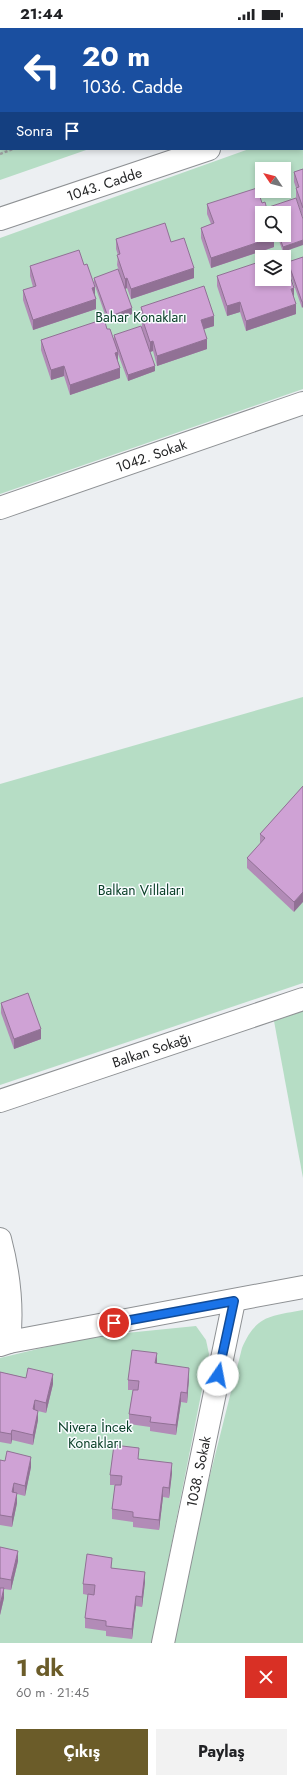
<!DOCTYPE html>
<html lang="tr">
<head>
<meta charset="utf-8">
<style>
	body { margin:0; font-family:Jost,sans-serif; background:#f2f2f2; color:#202124; height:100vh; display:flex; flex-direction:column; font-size:15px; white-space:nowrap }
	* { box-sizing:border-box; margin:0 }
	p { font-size:13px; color:#757577 }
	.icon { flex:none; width:22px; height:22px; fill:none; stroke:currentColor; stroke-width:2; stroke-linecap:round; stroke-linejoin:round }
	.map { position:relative; height:1615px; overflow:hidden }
	.panel { display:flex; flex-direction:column; background:#fff; flex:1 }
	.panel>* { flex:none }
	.top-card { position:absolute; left:0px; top:0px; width:303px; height:122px; box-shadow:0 2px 6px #0003; background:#1a4fa0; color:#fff; overflow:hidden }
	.needle { width:26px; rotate:305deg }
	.tools { position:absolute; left:255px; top:134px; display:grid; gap:8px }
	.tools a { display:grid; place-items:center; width:36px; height:36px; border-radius:0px; background:#fff; box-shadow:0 2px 6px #0003; font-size:20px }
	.pin { position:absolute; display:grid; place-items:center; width:34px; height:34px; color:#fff; margin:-17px; border:2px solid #fff; border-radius:50%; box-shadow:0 1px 4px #0007 }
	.me { position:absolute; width:44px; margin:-22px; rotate:12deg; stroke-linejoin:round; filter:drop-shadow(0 0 3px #0008) }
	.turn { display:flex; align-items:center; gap:14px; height:84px; padding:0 16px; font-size:18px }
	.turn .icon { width:52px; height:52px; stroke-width:2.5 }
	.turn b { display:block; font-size:28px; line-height:34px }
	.then { display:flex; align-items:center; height:38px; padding:0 16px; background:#0003; gap:8px; font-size:15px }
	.round { display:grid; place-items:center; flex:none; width:42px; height:42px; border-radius:0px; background:#f2f2f2 }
	.overview { display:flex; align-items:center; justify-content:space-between; height:68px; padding:0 16px }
	h1 { font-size:24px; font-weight:700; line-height:30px; color:#6b5c29 }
	.button { display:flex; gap:8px; margin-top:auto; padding:8px 16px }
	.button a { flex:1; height:46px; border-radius:0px; background:#6b5c29; color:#fff; font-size:16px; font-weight:700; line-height:46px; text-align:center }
	.button a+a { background:#f2f2f2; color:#202124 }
	.status { display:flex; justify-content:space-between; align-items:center; height:28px; padding:0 20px; background:#fff; direction:ltr }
	.status svg { height:11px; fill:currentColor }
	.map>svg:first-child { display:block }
	.green { fill:#b6ddc5; fill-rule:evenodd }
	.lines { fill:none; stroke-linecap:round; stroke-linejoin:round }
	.minor-casing { stroke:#8e9194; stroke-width:24 }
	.tertiary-casing { stroke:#8e9194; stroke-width:24 }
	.path { stroke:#a0a2a4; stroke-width:2.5; stroke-dasharray:3 2; stroke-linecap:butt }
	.minor { stroke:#fff; stroke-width:22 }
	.tertiary { stroke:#fff; stroke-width:22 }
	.wall { fill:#b28bb7 }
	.shaded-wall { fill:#917195 }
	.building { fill:#cfa2d5; stroke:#917195 }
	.route-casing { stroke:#114b97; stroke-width:10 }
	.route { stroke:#1a73e8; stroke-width:7 }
	.labels { text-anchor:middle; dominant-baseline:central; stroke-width:3; stroke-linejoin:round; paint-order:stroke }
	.street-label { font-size:14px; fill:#242526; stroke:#f9fcff }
	.park-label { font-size:14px; fill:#063d25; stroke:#f9fcff }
</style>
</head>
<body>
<div class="status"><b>21:44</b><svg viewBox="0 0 49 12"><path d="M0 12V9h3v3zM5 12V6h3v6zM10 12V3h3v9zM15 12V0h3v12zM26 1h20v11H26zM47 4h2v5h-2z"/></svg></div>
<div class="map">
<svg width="303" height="1615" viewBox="0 0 303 1615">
	<rect width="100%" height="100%" fill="#eceff2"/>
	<!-- green -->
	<g class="green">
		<polygon points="0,0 303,0 303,47 302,1 1,1 1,121 89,121 0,152"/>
		<path d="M 303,101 L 303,361 L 0,466 L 0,210 L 249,121 L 302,121 ZM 262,141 L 284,141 L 284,163 L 262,163 ZM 262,185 L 284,185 L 284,207 L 262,207 ZM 262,229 L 284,229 L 284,251 L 262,251 Z"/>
		<polygon points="303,669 303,955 0,1057 0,756"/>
		<polygon points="303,983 303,1150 274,993"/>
		<path d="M 303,1282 L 303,1615 L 172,1615 L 182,1559 L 242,1320 C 256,1287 271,1288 303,1282 Z"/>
		<polygon points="196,1298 206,1312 209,1326 152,1615 0,1615 0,1330 67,1314 116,1306"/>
	</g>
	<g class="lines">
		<!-- minor casing -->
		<g class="minor-casing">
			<g id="minor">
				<path id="s1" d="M 0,480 L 303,375"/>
				<path id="s2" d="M 0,1073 L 303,971"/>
				<path d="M 0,1211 C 9,1245 13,1279 9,1314 L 0,1317"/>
				<path id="s3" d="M 163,1615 L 234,1273"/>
			</g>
		</g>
		<!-- tertiary casing -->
		<g class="tertiary-casing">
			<g id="tertiary">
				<polyline points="302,90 303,89"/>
				<path id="s4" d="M 0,191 L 209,121"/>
				<polyline points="9,1314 303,1259"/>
			</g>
		</g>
		<!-- path -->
		<g class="path">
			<polyline points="302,36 303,36"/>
			<polyline points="0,126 13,121"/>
		</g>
		<!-- minor -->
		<use href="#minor" class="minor"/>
		<!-- tertiary -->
		<use href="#tertiary" class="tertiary"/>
	</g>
	<!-- wall -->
	<g class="wall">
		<polygon points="303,141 303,190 296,170 296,160 294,154 294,144"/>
		<polygon points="207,176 274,219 211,240 201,210 201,200 211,196 207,186"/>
		<polygon points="269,179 303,191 283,224 277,207 284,207 284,185 269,185"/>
		<polygon points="116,211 171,214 194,250 131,271 127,260 125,261 132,286 108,295 94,255 94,250 122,252 117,237 118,227 116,221"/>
		<polygon points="303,229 302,280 288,240 288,234"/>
		<polygon points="84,237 95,267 96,281 33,302 23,272 23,262 33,259 30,248 30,238"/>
		<polygon points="217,248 294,270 296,286 246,303 240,284 227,288 217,258"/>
		<polygon points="141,279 214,298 204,301 207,321 157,338 153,323 150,324 155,343 128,353 118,326 118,334 120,350 70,367 64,348 51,352 41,322 41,312 107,301 114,311 114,307 146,313 142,300"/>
		<polygon points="303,758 294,884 247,840 247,830 260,816 260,806"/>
		<polygon points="1,975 41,1011 14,1021 1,985"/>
		<polygon points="0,1344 53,1356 46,1385 38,1383 38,1392 33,1417 12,1412 11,1416 0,1414"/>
		<polygon points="189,1350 187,1375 181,1374 176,1407 150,1403 150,1399 129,1396 129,1386 133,1362 128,1362 128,1352"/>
		<polygon points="139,1431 172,1445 169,1470 163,1469 159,1502 133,1499 133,1494 112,1491 112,1481 115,1457 110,1457 110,1447"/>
		<polygon points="0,1432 31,1439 25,1468 17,1466 17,1475 12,1499 0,1497"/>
		<polygon points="0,1519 18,1533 11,1562 4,1561 4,1570 0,1587"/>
		<polygon points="112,1540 145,1554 142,1579 136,1578 132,1611 106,1608 106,1603 85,1600 85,1590 88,1567 83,1566 83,1556"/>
	</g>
	<!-- shaded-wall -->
	<g class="shaded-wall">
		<polygon points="274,209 274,219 211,240 211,230"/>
		<polygon points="303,212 303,217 283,224 283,219"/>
		<polygon points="194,240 194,250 131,271 131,261"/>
		<polygon points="127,250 127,260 125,261 125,251"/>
		<polygon points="95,259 95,269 92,260"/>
		<polygon points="294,260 294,270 291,261"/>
		<polygon points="96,271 96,281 33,302 33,292"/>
		<polygon points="240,274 240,284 227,288 227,278"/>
		<polygon points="302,274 303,274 303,279 302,280"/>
		<polygon points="296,276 296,286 246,303 246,293"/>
		<polygon points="132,280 132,286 108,295 108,289"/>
		<polygon points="214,288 214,298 201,302 201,292"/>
		<polygon points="207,311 207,321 157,338 157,328"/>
		<polygon points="153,313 153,323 150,324 150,314"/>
		<polygon points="118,324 118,334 115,325"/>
		<polygon points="64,338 64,348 51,352 51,342"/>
		<polygon points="155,338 155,343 128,353 128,347"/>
		<polygon points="120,340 120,350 70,367 70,357"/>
		<polygon points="303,864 303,874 294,884 294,874"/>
		<polygon points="41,1001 41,1011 14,1021 14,1011"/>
		<polygon points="157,1325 157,1335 155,1335"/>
		<polygon points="189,1340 189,1350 187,1375 187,1365"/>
		<polygon points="53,1346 53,1356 46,1385 46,1375"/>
		<polygon points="181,1364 181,1374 176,1407 176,1397"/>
		<polygon points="35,1372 35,1382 33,1381"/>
		<polygon points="38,1383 38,1392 33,1417 33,1407"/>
		<polygon points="12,1402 12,1412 11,1416 11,1406"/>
		<polygon points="31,1429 31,1439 25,1468 25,1458"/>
		<polygon points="172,1435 172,1445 169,1470 169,1460"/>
		<polygon points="14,1455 14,1465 12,1464"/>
		<polygon points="163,1459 163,1469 159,1502 159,1492"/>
		<polygon points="17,1465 17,1475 12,1499 12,1489"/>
		<polygon points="18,1523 18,1533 11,1562 11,1552"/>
		<polygon points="145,1544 145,1554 142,1579 142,1569"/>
		<polygon points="4,1560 4,1570 0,1587 0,1577"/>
		<polygon points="136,1568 136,1578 132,1611 132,1601"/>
	</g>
	<!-- building -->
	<g class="building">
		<polygon points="303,141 303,180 296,160 299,159 294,144"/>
		<polygon points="257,160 262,175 265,174 268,185 262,185 262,207 273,207 274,209 211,230 201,200 214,195 207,176"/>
		<polygon points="296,170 303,191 303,212 283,219 279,207 284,207 284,185 271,185 269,179"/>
		<polygon points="165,195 171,214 184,210 194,240 131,261 127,250 125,251 117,227 120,226 116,211"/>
		<polygon points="79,222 84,237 87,236 95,259 92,260 96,271 33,292 23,262 36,258 30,238"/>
		<polygon points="280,227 281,229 274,229"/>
		<polygon points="303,229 303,274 302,274 288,234"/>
		<polygon points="262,233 262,251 284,251 284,237 286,236 294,260 291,261 296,276 246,293 240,274 227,278 217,248"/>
		<polygon points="118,241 132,280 108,289 94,250"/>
		<polygon points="204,258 214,288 201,292 207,311 157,328 153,313 150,314 142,290 144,289 141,279"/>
		<polygon points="104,291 107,301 110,301 118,324 115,325 120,340 70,357 64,338 51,342 41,312"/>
		<polygon points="141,298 155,338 128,347 114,307"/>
		<polygon points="303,758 303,864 294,874 247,830 265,810 260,806"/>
		<polygon points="28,965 41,1001 14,1011 1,975"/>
		<polygon points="132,1322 157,1325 155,1335 189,1340 187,1365 181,1364 176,1397 150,1394 151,1389 129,1386 133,1362 138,1362 139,1353 128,1352"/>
		<polygon points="28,1340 53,1346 46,1375 35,1372 33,1381 38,1383 33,1407 12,1402 11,1406 0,1404 0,1344 26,1350"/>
		<polygon points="114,1417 139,1420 138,1431 172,1435 169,1460 163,1459 159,1492 133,1489 133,1484 112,1481 115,1457 121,1457 122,1448 110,1447"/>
		<polygon points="7,1423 31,1429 25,1458 14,1455 12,1464 17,1465 12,1489 0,1487 0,1432 5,1433"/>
		<polygon points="0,1519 18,1523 11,1552 0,1550 0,1551"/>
		<polygon points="87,1526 112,1530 111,1540 145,1544 142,1569 136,1568 132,1601 106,1598 106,1593 85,1590 88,1566 94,1567 95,1557 83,1556"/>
		<polygon points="0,1560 4,1560 0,1577"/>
	</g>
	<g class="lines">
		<!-- route casing -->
		<g class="route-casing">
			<polyline id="route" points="114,1295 234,1273 218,1347"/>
		</g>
		<!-- route -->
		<use href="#route" class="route"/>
	</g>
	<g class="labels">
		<!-- street labels -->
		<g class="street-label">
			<text stroke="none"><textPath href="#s4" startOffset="110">1043. Cadde</textPath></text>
			<text stroke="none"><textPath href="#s1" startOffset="160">1042. Sokak</textPath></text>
			<text stroke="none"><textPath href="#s2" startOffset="160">Balkan Sokağı</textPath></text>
			<text stroke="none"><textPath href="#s3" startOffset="175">1038. Sokak</textPath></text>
		</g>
		<!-- park labels -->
		<g class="park-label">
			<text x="141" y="289">Bahar Konakları</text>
			<text x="141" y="862">Balkan Villaları</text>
			<text x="95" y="1399">Nivera İncek<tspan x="95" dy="16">Konakları</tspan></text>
		</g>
	</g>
</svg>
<div class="tools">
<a><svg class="needle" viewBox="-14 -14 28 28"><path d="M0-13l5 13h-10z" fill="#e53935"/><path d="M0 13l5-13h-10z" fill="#757577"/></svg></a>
<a><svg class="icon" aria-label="search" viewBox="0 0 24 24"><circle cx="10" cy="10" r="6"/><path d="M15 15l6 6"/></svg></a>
<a><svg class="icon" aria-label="layers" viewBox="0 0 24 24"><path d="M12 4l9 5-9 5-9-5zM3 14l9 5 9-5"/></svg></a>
</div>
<div class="pin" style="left:114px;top:1295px;background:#d93025"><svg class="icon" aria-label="arrive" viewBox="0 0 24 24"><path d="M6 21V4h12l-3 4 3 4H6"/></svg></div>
<svg class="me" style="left:218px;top:1347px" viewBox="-20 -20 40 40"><circle r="19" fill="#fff"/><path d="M0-13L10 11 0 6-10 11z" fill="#1a73e8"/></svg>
<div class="top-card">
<div class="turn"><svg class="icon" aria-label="left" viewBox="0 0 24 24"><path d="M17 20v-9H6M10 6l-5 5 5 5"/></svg><div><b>20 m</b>1036. Cadde</div></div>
<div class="then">Sonra<svg class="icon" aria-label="arrive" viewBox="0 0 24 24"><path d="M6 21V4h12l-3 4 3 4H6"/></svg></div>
</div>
</div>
<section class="panel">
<div class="overview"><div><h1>1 dk</h1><p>60 m · 21:45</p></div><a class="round" style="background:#d93025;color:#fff"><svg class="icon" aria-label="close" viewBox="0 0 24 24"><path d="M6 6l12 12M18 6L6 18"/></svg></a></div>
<div class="button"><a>Çıkış</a><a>Paylaş</a></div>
</section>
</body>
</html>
